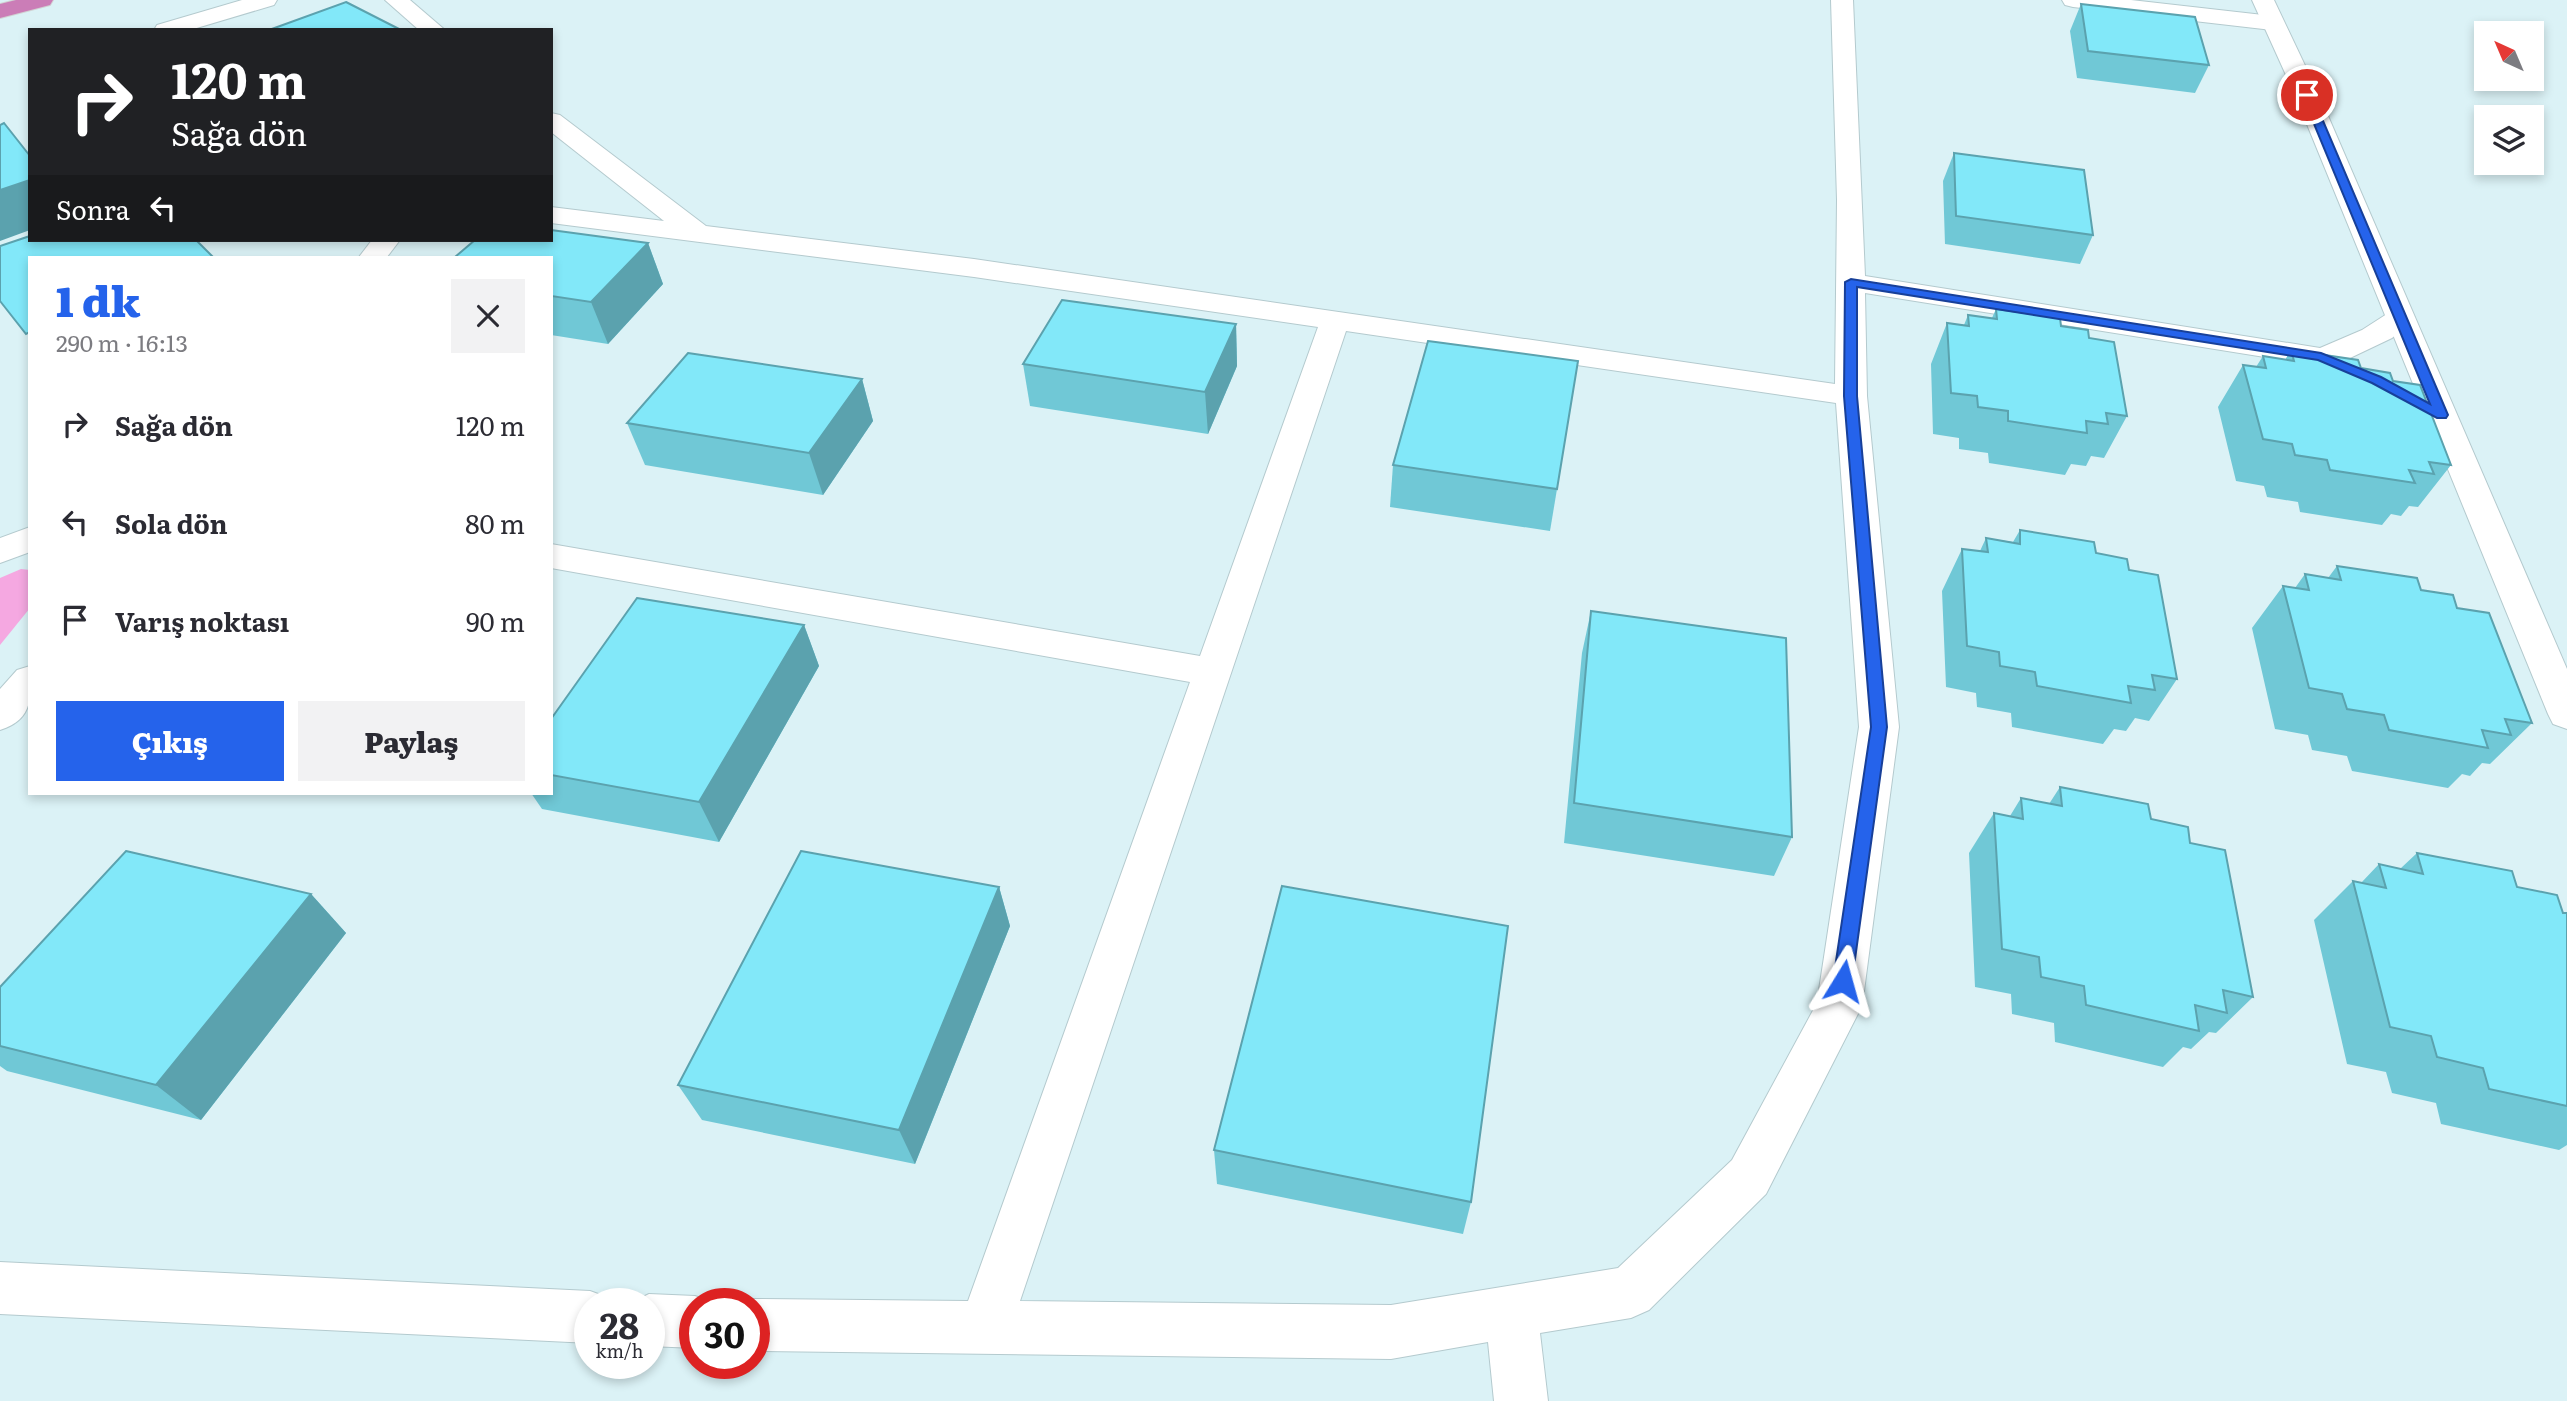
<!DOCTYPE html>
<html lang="tr">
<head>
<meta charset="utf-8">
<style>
	body { margin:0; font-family:Literata,serif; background:#f2f2f3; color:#2b2b33; height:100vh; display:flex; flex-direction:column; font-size:26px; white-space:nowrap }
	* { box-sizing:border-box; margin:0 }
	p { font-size:23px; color:#7c7c81 }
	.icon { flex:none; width:38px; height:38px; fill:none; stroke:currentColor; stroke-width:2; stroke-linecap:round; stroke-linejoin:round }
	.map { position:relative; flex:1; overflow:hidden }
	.drawer { position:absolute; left:28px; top:256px; width:525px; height:539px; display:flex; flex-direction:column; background:#fff; border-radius:0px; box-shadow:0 4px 10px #0003 }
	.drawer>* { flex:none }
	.banner { position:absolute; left:28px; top:28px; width:525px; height:214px; border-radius:0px; box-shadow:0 4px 10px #0003; background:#202124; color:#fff; overflow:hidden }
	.needle { width:46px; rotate:316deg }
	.tools { position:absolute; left:2474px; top:21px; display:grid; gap:14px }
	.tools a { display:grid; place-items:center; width:70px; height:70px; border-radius:0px; background:#fff; box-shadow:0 4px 10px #0003; font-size:35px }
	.speed { position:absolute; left:574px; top:1288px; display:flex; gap:14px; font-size:35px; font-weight:700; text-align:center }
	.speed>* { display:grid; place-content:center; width:91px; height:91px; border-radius:50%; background:#fff; box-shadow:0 4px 10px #0003; line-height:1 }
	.speed small { font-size:18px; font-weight:400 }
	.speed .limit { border:10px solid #d22; background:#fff; color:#111 }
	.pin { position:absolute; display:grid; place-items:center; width:60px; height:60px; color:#fff; margin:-30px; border:4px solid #fff; border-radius:50%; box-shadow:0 2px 7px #0007 }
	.me { position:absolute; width:77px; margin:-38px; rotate:8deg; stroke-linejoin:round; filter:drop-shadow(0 0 5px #0008) }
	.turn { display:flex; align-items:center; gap:24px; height:147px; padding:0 28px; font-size:32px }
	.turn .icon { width:91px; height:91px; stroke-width:2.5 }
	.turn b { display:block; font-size:49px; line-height:60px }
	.then { display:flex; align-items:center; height:66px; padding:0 28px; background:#0003; gap:14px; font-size:26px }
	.round { display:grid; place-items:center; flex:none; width:74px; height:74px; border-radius:0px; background:#f2f2f3 }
	.head { display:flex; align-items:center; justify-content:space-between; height:119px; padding:0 28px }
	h1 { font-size:42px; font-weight:800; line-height:52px; color:#2563eb }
	.cta { display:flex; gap:14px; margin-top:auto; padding:14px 28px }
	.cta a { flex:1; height:80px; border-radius:0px; background:#2563eb; color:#fff; font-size:28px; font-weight:800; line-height:80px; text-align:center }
	.cta a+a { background:#f2f2f3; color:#2b2b33 }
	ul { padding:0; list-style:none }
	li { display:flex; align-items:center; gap:21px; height:98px; padding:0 28px }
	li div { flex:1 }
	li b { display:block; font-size:26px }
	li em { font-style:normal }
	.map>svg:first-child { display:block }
	.green { fill:#f5a8e1 }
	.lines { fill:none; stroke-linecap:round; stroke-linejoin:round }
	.minor-casing { stroke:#b4cace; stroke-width:2 }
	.tertiary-casing { stroke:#b4cace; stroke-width:2 }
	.motorway-casing { stroke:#d1d2d3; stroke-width:2 }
	.minor { fill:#fff; fill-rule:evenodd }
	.tertiary { fill:#fff; fill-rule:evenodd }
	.motorway { fill:#cb7db7; fill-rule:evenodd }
	.wall { fill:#70c8d6 }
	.shaded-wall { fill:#5ba2ae }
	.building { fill:#82e8f9; stroke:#5ba2ae; stroke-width:2 }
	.route { fill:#2563eb; stroke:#184099; stroke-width:2 }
</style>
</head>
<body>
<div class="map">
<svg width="2567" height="1401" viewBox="0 0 2567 1401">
	<rect width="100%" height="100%" fill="#dbf2f6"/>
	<!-- green -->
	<polygon class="green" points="21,569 30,570 30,608 0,645 0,578"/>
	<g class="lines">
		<!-- minor casing -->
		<g class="minor-casing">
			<g id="minor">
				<polygon points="242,0 277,0 274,5 190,30 154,30 157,25"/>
				<polygon points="385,0 410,0 445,30 419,30"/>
				<path d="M 1831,0 L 1853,0 L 1865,276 L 2320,348 L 2362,330 L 2390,312 L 2400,309 L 2410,312 L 2415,318 L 2392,338 L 2350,358 L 2354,364 L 2350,371 L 2339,373 L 2314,365 L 1865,293 L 1867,396 L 1899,727 L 1862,1006 L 1766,1194 L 1649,1310 L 1631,1318 L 1540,1333 L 1548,1401 L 1494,1401 L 1488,1342 L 1391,1359 L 754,1351 L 754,1304 L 741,1304 L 754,1299 L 968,1301 L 1190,682 L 551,568 L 551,544 L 1200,656 L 1318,327 L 974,277 L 551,223 L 551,207 L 664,221 L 551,132 L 551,113 L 560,115 L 706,226 L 974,259 L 1835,384 L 1837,200 ZM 1346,331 L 1836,403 L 1859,727 L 1817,1003 L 1732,1160 L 1618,1268 L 1391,1305 L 1020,1301 Z"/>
				<polygon points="2062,0 2131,0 2272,16 2280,18 2283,23 2280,28 2272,30 2073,7 2065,5"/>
				<polygon points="372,240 400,240 387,257 359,257"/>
				<polygon points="30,527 30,552 0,563 0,538"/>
				<path d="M 30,666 C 30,696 35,719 0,730 L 0,689 L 17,670 Z"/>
				<polygon points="0,1262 590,1291 609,1298 611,1304 590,1304 590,1343 0,1314"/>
				<polygon points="649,1294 695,1296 714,1303 695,1304 695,1348 649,1346 649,1304 629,1304"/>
			</g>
		</g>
		<!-- tertiary casing -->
		<g class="tertiary-casing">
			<polygon id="tertiary" points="2252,0 2274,0 2319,95 2567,669 2567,729 2553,724 2548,714 2295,95"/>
		</g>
		<!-- motorway casing -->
		<g class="motorway-casing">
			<polygon id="motorway" points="16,0 53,0 50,5 0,18 0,4"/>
		</g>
		<!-- minor -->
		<use href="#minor" class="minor"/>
		<!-- tertiary -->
		<use href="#tertiary" class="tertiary"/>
		<!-- motorway -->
		<use href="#motorway" class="motorway"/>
	</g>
	<!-- wall -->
	<g class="wall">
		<polygon points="2081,4 2209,65 2195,93 2077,78 2070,31"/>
		<polygon points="1954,153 2093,235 2080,264 1945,244 1943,181"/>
		<polygon points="648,243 663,284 608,344 551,335 551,257"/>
		<polygon points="1996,309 2061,326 2089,338 2127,416 2104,458 2091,456 2086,466 2071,464 2065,475 1989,463 1988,453 1959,449 1959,438 1933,434 1931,364 1947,323 1964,325 1968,315 1992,318"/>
		<polygon points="1236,324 1237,366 1208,434 1030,406 1023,364"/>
		<polygon points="2291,350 2361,368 2393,381 2451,465 2418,507 2409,506 2401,516 2391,514 2382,525 2300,512 2298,502 2267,497 2264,486 2236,481 2218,407 2243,365 2256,367 2263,356 2285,360"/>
		<polygon points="862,379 873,421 823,495 645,465 627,423"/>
		<polygon points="1393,465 1557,489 1550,531 1390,507"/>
		<polygon points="2020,530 2096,553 2129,570 2177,679 2149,721 2135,718 2126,731 2114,729 2103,744 2012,727 2011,713 1977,707 1976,693 1946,687 1942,591 1962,549 1980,551 1986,538 2013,542"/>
		<polygon points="2337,566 2421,590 2457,608 2532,723 2490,764 2482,763 2470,776 2462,774 2448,788 2352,771 2347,756 2312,750 2308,735 2275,729 2252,628 2283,586 2295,588 2305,574 2328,578"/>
		<polygon points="1591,611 1792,837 1774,876 1564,843 1582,653"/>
		<polygon points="804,625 819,666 719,842 542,809 531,793 551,793 551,719"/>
		<polygon points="2060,787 2151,819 2190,843 2253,997 2216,1033 2209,1032 2191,1049 2183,1047 2163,1067 2055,1042 2054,1023 2012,1014 2011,994 1975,987 1969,853 1994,813 2010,816 2021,798 2049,804"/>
		<polygon points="2417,853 2517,887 2563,913 2567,913 2567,1145 2559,1150 2441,1124 2436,1103 2392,1093 2386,1072 2347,1064 2314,920 2353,881 2361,883 2379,864 2400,869"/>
		<polygon points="999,887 1010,926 915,1164 702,1120 678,1085"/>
		<polygon points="311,894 346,933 201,1120 7,1071 0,1066 0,987"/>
		<polygon points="1214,1150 1471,1202 1463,1234 1217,1184"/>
	</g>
	<!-- shaded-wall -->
	<g class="shaded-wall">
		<polygon points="30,180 30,230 0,241 0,190"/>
		<polygon points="648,243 663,284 608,344 591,302"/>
		<polygon points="1236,324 1237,366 1208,434 1205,392"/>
		<polygon points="862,379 873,421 823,495 809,453"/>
		<polygon points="804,625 819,666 719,842 699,802"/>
		<polygon points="999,887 1010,926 915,1164 899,1130"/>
		<polygon points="311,894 346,933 201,1120 156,1085"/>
	</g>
	<!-- building -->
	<g class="building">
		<polygon points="346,2 401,30 269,30"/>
		<polygon points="2081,4 2195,17 2209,65 2088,51"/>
		<polygon points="4,123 30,156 30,180 0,190 0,125"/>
		<polygon points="1954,153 2084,170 2093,235 1956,216"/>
		<polygon points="551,230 648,243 591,302 551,296 551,257 455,257 475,240 551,240"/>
		<polygon points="30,236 30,240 196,240 213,257 30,257 30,332 26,334 0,301 0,246"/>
		<polygon points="1062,300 1236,324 1205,392 1023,364"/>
		<polygon points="1996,309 2060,318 2061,326 2088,330 2089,338 2114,342 2127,416 2106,413 2108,424 2086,421 2087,433 2008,421 2008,411 1978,407 1977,396 1951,393 1947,323 1969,326 1968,315 1997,319"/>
		<polygon points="1428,341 1578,361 1557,489 1393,465"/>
		<polygon points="2291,350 2358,360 2361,368 2390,373 2393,381 2420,385 2451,465 2429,462 2434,474 2409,470 2415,483 2330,470 2327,460 2295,455 2292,444 2263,439 2243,365 2266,368 2263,356 2294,361"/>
		<polygon points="688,353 862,379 809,453 627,423"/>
		<polygon points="2020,530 2094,542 2096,553 2127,559 2129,570 2158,575 2177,679 2152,675 2155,690 2128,686 2131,703 2037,686 2035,672 2000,666 1999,652 1967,646 1962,549 1988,552 1986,538 2020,544"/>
		<polygon points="2337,566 2417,578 2421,590 2453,595 2457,608 2489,613 2532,723 2505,719 2511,735 2482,730 2488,748 2389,730 2384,715 2347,709 2342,694 2309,688 2283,586 2309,590 2305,574 2341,580"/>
		<polygon points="637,598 804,625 699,802 551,775 551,719"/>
		<polygon points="1591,611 1786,638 1792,837 1574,803"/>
		<polygon points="2060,787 2148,804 2151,819 2188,827 2190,843 2225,850 2253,997 2223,990 2227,1013 2195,1005 2199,1031 2086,1005 2084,986 2041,977 2039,957 2002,949 1994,813 2023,819 2021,798 2062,806"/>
		<polygon points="126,851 311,894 156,1085 0,1046 0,987"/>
		<polygon points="801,851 999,887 899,1130 678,1085"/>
		<polygon points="2417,853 2512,871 2517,887 2557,895 2563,913 2567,913 2567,1106 2489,1089 2483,1068 2437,1057 2431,1036 2390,1027 2353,881 2386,888 2379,864 2423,874"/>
		<polygon points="1282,886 1508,926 1471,1202 1214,1150"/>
	</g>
	<!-- route -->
	<polygon class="route" points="2307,92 2312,95 2448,415 2446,418 2437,418 2372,383 2318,360 1857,287 1857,396 1887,727 1852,981 1849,987 1843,989 1836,987 1833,981 1871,727 1844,396 1845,282 1851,279 2321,353 2381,377 2430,404 2302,95"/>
</svg>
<div class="tools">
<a><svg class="needle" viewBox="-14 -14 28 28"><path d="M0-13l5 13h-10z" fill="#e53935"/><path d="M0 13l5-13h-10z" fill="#7c7c81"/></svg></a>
<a><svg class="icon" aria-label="layers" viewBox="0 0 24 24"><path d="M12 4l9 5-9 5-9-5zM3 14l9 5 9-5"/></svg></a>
</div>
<div class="speed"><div>28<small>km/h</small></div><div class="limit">30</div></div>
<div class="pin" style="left:2307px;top:95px;background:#d93025"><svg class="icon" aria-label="arrive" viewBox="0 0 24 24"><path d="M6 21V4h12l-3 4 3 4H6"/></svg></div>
<svg class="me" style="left:1843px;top:981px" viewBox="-20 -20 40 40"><path d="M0-17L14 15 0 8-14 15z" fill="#2563eb" stroke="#fff" stroke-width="4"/></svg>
<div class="banner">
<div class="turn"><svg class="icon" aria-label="right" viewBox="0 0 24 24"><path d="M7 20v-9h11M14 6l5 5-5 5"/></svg><div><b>120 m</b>Sağa dön</div></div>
<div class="then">Sonra<svg class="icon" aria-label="left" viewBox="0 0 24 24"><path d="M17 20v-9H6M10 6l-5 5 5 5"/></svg></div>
</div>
<section class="drawer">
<div class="head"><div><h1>1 dk</h1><p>290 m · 16:13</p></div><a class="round"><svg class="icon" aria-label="close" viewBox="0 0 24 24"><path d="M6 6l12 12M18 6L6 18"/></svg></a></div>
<ul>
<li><svg class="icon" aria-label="right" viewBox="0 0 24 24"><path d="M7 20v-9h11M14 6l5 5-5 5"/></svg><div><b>Sağa dön</b></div><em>120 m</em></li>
<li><svg class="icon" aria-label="left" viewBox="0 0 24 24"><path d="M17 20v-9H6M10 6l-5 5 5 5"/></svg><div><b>Sola dön</b></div><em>80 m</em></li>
<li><svg class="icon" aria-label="arrive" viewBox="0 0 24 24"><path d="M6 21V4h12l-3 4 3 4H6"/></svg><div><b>Varış noktası</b></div><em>90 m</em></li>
</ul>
<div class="cta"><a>Çıkış</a><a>Paylaş</a></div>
</section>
</div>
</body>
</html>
